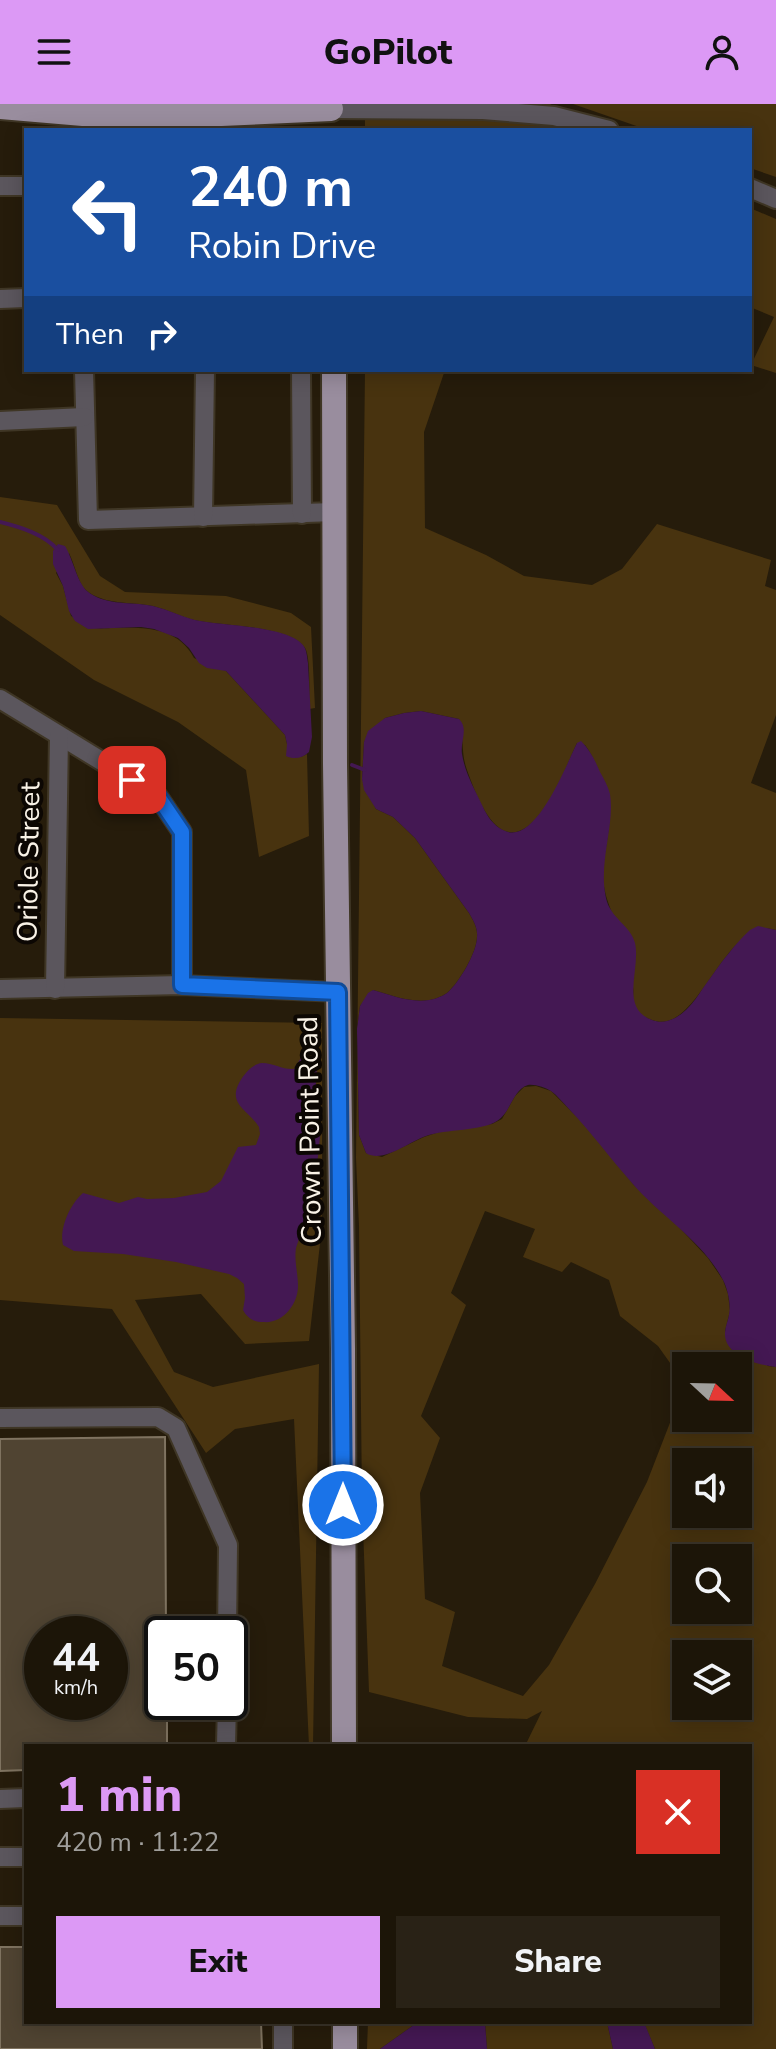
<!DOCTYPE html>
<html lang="en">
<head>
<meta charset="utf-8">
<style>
	body { margin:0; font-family:"Nunito Sans",sans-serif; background:#292216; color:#f1f3f6; height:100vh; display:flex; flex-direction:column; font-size:30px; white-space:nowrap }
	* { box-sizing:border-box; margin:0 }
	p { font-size:26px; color:#a09f9c }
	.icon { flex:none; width:44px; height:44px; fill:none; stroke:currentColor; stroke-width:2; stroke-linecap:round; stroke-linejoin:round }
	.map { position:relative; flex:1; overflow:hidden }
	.side { position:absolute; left:24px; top:1640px; width:728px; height:280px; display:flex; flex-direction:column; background:#1c1508; border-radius:0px; box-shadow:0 4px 20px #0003,0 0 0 2px #3a3429 }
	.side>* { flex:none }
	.banner { position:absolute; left:24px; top:24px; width:728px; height:244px; border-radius:0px; box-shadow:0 4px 20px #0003,0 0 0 2px #3a3429; background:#1a4fa0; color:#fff; overflow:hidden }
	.needle { width:52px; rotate:112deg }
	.fabs { position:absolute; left:672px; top:1248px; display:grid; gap:16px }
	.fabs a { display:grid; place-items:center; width:80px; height:80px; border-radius:0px; background:#1c1508; box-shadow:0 4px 20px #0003,0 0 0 2px #3a3429; font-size:40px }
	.speed { position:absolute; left:24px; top:1512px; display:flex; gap:16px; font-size:40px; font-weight:700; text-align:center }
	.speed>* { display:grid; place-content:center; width:104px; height:104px; border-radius:50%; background:#1c1508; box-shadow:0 4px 20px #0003,0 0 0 2px #3a3429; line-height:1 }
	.speed small { font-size:20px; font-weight:400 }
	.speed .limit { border:4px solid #111; border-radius:12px; background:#fff; color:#111 }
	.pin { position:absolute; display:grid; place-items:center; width:68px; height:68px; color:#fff; margin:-34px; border-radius:16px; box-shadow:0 4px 12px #0006 }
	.me { position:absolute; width:88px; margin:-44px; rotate:0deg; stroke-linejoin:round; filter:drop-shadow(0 0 6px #0008) }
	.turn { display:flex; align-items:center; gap:28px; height:168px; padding:0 32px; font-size:36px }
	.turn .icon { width:104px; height:104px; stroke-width:2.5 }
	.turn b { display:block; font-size:56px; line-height:68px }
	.then { display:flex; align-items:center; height:76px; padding:0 32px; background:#0003; gap:16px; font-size:30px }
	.round { display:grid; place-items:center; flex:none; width:84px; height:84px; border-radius:0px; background:#292216 }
	.head { display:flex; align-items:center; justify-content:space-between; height:136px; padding:0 32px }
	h1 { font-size:48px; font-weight:800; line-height:60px; color:#dc99f5 }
	.action { display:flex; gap:16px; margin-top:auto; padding:16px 32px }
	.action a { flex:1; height:92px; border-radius:0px; background:#dc99f5; color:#111; font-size:32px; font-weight:800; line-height:92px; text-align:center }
	.action a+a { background:#292216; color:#f1f3f6 }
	header { display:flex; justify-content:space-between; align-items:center; height:104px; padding:0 32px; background:#dc99f5; color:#111; font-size:36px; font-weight:800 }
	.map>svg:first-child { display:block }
	.green { fill:#48330f; fill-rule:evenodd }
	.water { fill:#441853 }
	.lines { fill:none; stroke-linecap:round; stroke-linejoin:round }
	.stream { stroke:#441853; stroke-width:4 }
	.building { fill:#504432; stroke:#7f7360; stroke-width:2; fill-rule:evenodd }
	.minor-casing { stroke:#3f3625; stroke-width:22 }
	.major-casing { stroke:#3f3625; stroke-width:28 }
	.minor { stroke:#5b565d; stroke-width:18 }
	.major { stroke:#998d9e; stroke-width:24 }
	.route-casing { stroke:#114b97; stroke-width:20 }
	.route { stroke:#1a73e8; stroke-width:14 }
	.labels { text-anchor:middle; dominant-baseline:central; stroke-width:8; stroke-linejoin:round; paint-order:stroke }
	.street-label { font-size:28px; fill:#f9f2e7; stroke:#0c0703 }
</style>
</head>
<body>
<header><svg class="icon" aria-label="menu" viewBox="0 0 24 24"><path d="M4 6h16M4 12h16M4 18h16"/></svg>GoPilot<svg class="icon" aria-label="person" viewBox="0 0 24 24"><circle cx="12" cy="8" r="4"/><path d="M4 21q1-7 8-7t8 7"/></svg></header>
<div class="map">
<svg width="776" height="1945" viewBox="0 0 776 1945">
	<rect width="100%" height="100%" fill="#261c0b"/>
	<!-- green -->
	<g class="green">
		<polygon points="365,0 550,0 592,26 365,26"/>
		<polygon points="573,0 776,0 776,73 750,64 750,26 648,26"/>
		<polygon points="750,104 776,115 776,269 751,261 774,213 750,203"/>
		<path d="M 365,266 L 445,266 L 424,328 L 425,424 L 486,451 L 524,472 L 592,481 L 622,465 L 657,420 L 771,456 L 765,482 L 776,486 L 776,611 L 751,679 L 776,689 L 776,826 C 725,809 699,934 652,916 C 644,913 637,909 634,901 C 632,894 634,889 633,883 C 632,873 627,863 625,853 C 621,840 618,825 613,812 C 608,798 603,786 603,771 C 603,752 609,734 609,716 C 609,694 598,658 585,641 L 577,639 C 568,658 561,678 550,696 C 508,763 483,713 466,663 C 461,647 464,631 459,615 L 421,607 L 404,609 L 385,614 L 364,638 L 362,675 L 376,705 L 393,713 L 415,734 L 469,809 C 473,816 478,824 477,833 C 477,848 459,879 447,889 C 443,892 435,895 430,896 C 409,899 392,891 373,886 L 360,902 L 357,925 L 359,1031 L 366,1049 L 382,1053 L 424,1033 L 445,1026 L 492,1020 L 502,1015 L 515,992 L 524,983 L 536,982 L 551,987 L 584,1020 L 634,1081 L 678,1122 L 708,1154 L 723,1176 L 728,1190 L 730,1207 L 725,1227 L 768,1262 L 776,1263 L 776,1945 L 655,1945 L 644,1919 L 750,1918 L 750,1642 L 525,1642 L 542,1607 L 527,1615 L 468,1613 L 369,1588 L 362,1396 L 359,1122 L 356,1054 ZM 485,1107 L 535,1125 L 523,1153 L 562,1168 L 571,1158 L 609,1176 L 620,1212 L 658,1242 L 685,1280 L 647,1378 L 595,1480 L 549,1561 L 523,1592 L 442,1562 L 455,1508 L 425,1495 L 420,1389 L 440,1334 L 421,1312 L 466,1201 L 451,1189 ZM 686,1262 L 738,1262 L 738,1314 L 686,1314 ZM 686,1358 L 738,1358 L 738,1410 L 686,1410 ZM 686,1454 L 738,1454 L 738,1506 L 686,1506 ZM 686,1550 L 738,1550 L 738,1602 L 686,1602 Z"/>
		<path d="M 0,393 L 57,401 L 100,472 L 125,488 L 226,492 L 291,509 L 311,523 L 315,604 L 309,605 C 309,593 311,553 305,544 C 291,521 219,522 194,516 C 178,512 163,503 147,501 C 128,498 97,500 83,483 C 77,474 74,459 69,449 L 56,469 L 63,482 L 71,512 C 79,516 87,522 95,524 C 100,525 108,524 114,524 C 145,523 178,523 194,554 L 226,567 L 275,620 L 285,631 L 287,640 L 301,653 L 307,650 L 309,732 L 259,753 L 246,666 L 178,618 L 94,576 L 0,511 Z"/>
		<polygon points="0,914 322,919 322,1122 309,1237 245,1240 201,1190 135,1196 174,1268 213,1283 319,1260 313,1642 309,1642 294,1315 235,1325 206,1349 112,1205 0,1196"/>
		<polygon points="368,1918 418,1918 380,1945 367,1945"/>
		<polygon points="485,1918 607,1918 613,1945 487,1945"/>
	</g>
	<!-- water -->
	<g class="water">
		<path d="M 58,440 L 65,442 C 73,455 77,478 87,487 C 104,501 127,498 147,501 C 163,503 179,512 195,516 C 220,522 286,521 303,541 C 307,546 307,553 308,559 L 312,633 L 309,648 C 303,654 294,656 286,652 L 287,640 L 285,631 L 226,567 L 207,564 L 199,559 L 189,544 L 178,534 L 154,525 L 141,523 L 88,525 L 75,517 L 69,507 L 63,482 L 53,460 L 53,447 Z"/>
		<path d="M 421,607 L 459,615 C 469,625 460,637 462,650 C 465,669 475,686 483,703 C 487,712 494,722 503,726 C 535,744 566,661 577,639 L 581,637 C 590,646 595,656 600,668 C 604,675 608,682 610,690 C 615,722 598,758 606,794 C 610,814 631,822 635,839 C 641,865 619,904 652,916 C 660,919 667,918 675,914 C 692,905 700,887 711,873 C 722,857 736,839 750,826 L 758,822 L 776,826 L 776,1263 C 758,1261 724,1252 725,1229 C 725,1223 728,1217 729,1211 C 731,1200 728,1186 723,1176 C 702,1136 660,1112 632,1079 C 610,1054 591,1028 569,1005 C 563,999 558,992 551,987 C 546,984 535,980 528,981 C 512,986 511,1009 497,1017 C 482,1027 446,1025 426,1032 C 408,1038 383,1060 366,1049 L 359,1031 L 357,925 L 360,902 L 368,889 L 373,886 C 392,891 409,899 429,896 C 435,895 443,892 447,889 C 459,879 477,848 477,833 C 478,824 473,816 469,809 L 415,734 L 393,713 L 376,705 L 364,686 L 362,675 L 364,638 L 368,627 L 385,614 L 404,609 Z"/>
		<path d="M 302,952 L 307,952 L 316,961 L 317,971 L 314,997 L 315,1008 L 321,1023 L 317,1062 L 318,1077 L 296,1144 C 294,1157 298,1169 298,1182 C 298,1200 283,1220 263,1218 C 254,1218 247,1214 243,1206 L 245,1194 L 244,1180 L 237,1174 L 229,1170 L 176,1158 L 123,1150 L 74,1147 L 63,1141 C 59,1125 70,1100 83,1089 L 119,1099 L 138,1093 L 147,1095 L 174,1094 L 207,1088 L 221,1077 L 238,1043 L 256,1041 L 260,1030 L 259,1023 C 247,1004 225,1000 242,974 C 247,967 253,960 262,959 C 274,959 283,966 294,965 Z"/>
		<polygon points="418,1918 485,1918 487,1945 380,1945"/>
		<polygon points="607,1918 644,1918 655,1945 613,1945"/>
	</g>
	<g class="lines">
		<!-- stream -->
		<g class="stream">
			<path d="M 0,418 C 20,423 44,430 58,446"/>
			<polyline points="352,661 365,666"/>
		</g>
	</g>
	<!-- building -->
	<g class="building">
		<path d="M 165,1333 L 166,1530 L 162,1530 L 162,1598 L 167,1598 L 167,1642 L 26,1642 L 26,1666 L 0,1667 L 0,1335 ZM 42,1530 L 110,1530 L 110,1598 L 42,1598 Z"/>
		<polygon points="0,1843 26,1843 26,1918 261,1918 262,1945 0,1945"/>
	</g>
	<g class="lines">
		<!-- minor casing -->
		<g class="minor-casing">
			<g id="minor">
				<polyline points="331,5 483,6 554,12 609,26"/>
				<polyline points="0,82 26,82"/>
				<polyline points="750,84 776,95"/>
				<polyline points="0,195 26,194"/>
				<polyline points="84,266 88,416 335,408"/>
				<polyline points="301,266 302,410"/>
				<polyline points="0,317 84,313"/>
				<polyline points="203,413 205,266"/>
				<polyline points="0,595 157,691 182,728 182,881"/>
				<polyline points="0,885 182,881 338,888"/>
				<polyline points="55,885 59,632"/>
				<polyline points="0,1314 158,1313 176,1324 228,1441 227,1530"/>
				<polyline points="226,1642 227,1598"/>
				<polyline points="0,1695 26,1694"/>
				<polyline points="0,1753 26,1753"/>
				<polyline points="0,1812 26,1812"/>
				<polyline points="283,1945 283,1918"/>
			</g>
		</g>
		<!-- major casing -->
		<g class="major-casing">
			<g id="major">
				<polyline points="0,3 83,10 221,10 331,5"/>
				<polyline points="334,266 335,660 343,1245 344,1642"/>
				<polyline points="345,1918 345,1945"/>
			</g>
		</g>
		<!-- minor -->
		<use href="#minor" class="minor"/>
		<!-- major -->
		<use href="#major" class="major"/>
	</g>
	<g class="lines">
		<!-- route casing -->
		<g class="route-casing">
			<polyline id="route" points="132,676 157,691 182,728 182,881 338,888 343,1401"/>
		</g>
		<!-- route -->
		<use href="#route" class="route"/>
	</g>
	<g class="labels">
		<!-- street labels -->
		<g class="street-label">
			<text transform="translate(29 758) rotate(-89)">Oriole Street</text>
			<text transform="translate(310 1026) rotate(-91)">Crown Point Road</text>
		</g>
	</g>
</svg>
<div class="fabs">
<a><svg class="needle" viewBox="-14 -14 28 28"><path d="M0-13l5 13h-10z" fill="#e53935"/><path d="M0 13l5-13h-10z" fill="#a09f9c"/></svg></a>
<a><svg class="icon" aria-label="sound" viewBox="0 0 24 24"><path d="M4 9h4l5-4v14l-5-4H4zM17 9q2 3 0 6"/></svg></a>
<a><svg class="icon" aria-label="search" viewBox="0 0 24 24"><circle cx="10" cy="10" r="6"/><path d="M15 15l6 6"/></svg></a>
<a><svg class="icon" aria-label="layers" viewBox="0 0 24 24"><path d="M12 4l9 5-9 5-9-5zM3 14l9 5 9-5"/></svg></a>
</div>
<div class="speed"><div>44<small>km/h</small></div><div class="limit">50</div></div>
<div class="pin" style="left:132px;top:676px;background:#d93025"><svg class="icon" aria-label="arrive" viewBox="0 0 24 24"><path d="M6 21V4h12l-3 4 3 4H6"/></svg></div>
<svg class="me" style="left:343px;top:1401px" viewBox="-20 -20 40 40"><circle r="17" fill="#1a73e8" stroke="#fff" stroke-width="3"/><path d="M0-11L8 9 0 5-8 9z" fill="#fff"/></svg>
<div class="banner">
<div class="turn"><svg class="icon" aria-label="left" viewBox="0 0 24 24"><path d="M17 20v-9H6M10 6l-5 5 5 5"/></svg><div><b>240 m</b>Robin Drive</div></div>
<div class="then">Then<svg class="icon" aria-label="right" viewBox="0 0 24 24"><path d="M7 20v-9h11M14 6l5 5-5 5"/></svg></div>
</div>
<section class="side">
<div class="head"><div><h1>1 min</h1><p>420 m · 11:22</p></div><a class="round" style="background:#d93025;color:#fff"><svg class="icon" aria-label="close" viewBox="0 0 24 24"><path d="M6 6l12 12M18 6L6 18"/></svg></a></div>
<div class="action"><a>Exit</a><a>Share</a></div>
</section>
</div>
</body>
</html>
